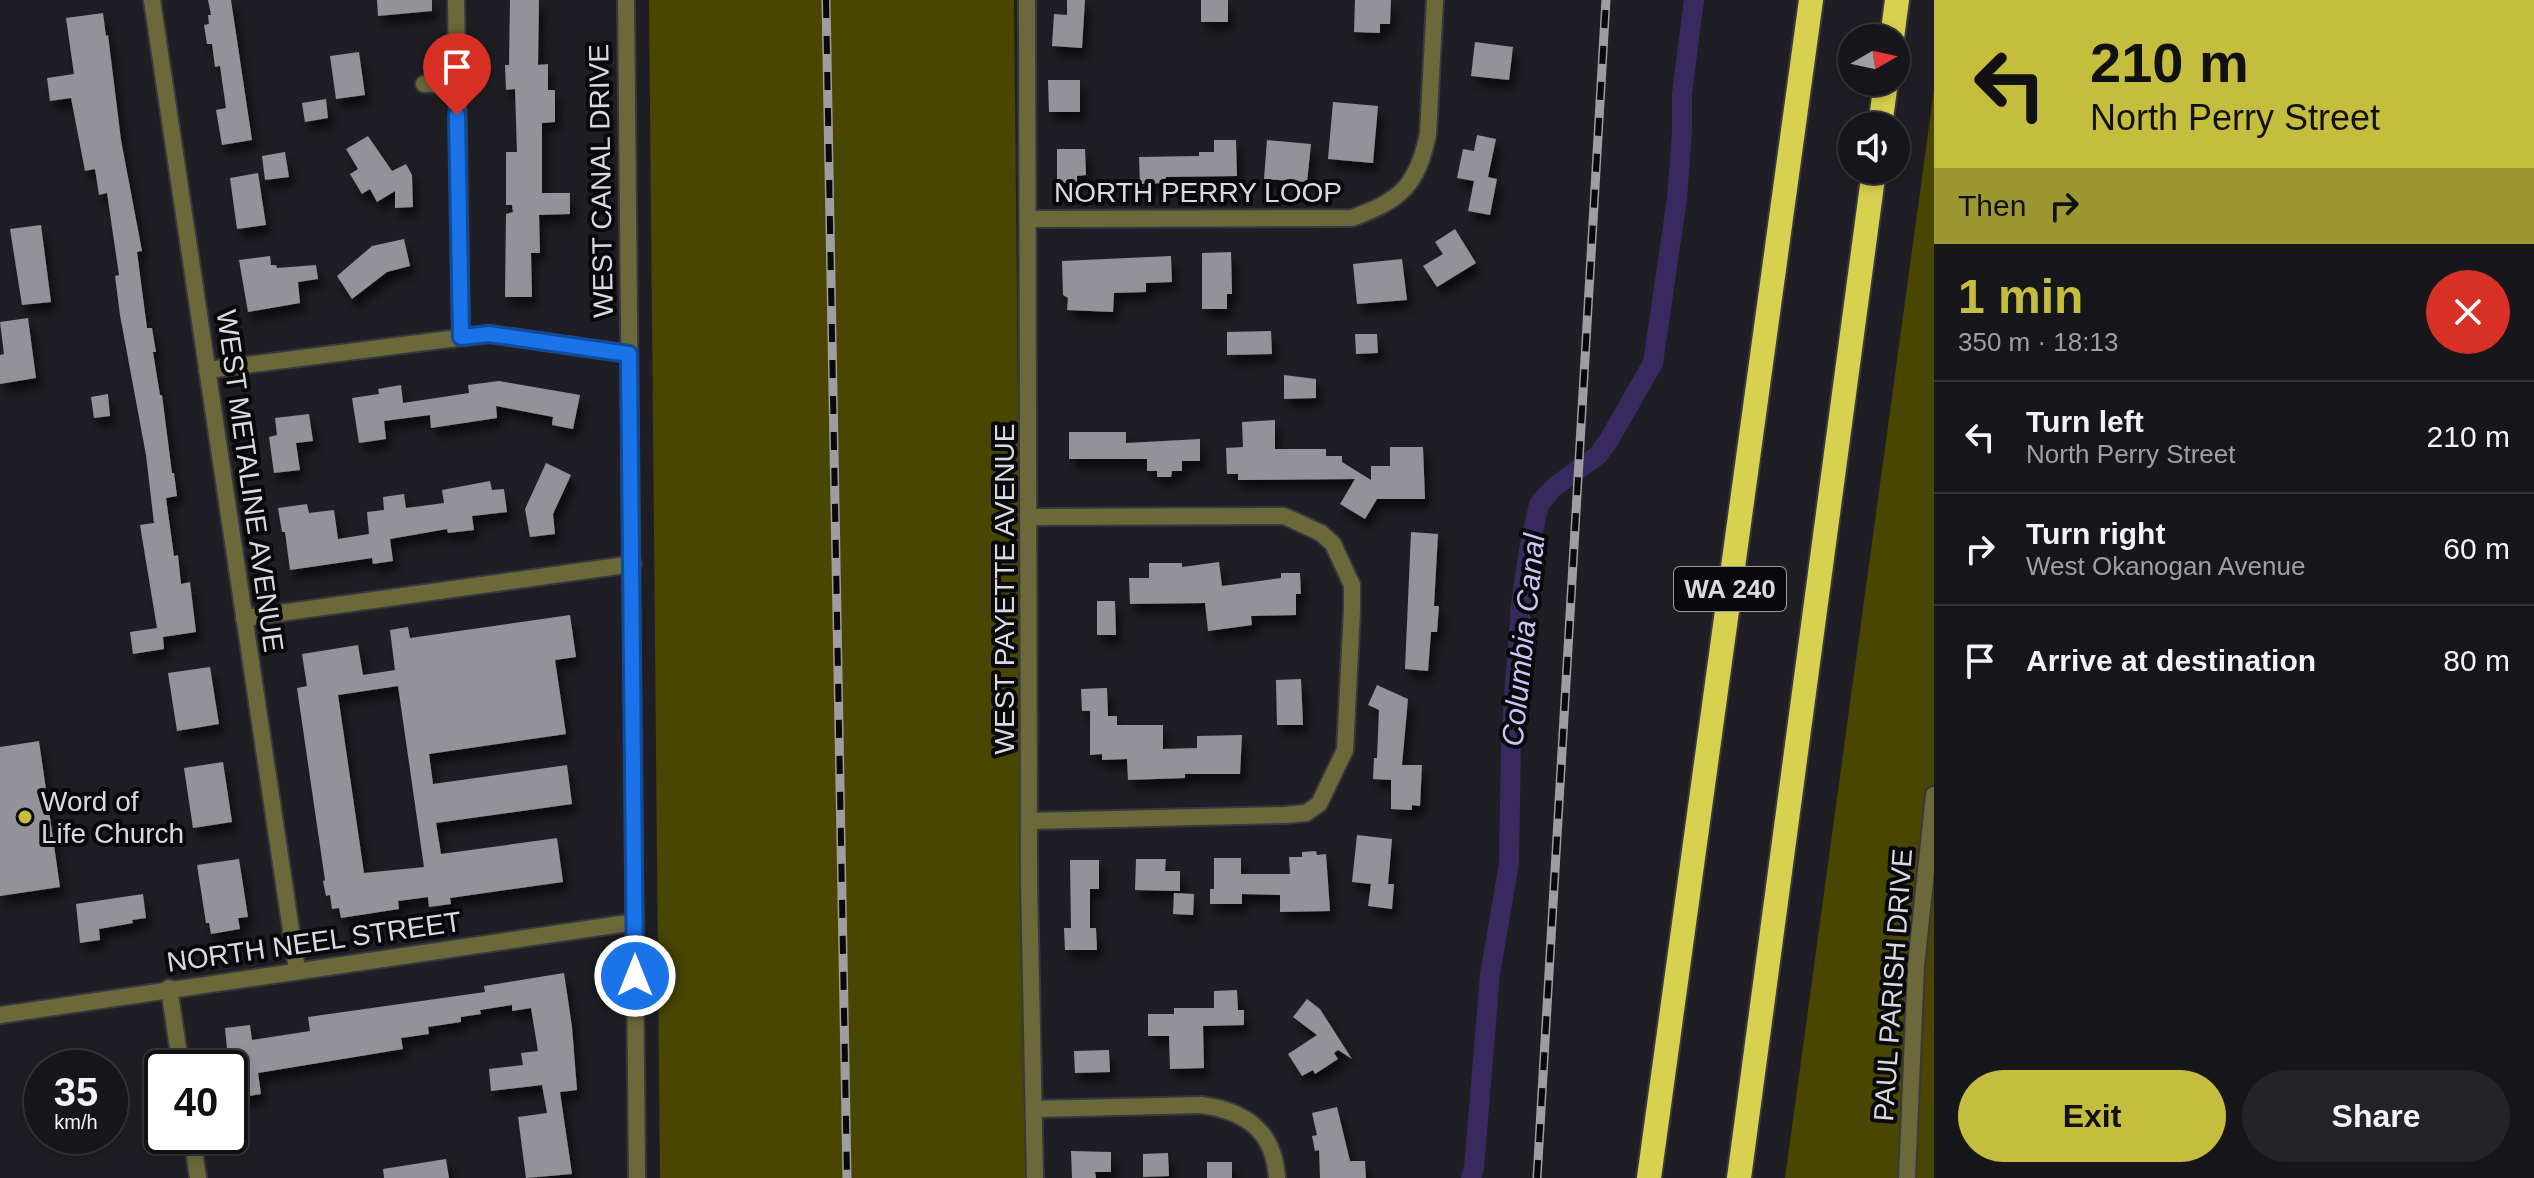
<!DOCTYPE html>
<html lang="en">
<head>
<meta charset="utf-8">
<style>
	body { margin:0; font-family:Arial,sans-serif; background:#242328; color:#f1f3f6; height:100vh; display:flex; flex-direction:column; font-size:30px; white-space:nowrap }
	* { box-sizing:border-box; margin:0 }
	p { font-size:26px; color:#9e9fa3 }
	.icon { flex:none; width:44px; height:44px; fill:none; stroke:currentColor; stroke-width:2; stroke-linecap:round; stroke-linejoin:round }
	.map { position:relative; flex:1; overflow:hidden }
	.panel { display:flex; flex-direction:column; background:#17161b; width:600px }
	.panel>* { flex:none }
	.hud { background:#c4bd3e; color:#111; overflow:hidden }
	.needle { width:52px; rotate:81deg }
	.controls { position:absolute; left:1838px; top:24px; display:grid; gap:16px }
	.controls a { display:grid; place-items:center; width:72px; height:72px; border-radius:50%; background:#17161b; box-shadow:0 4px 12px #0003,0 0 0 2px #36353a; font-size:40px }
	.speed { position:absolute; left:24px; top:1050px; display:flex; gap:16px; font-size:40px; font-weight:700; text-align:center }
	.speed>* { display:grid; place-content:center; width:104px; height:104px; border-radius:50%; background:#17161b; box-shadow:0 4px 12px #0003,0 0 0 2px #36353a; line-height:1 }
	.speed small { font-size:20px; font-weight:400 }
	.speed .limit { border:4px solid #111; border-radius:12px; background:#fff; color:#111 }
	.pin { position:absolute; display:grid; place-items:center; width:68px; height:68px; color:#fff; margin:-82px -34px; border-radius:50% 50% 50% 0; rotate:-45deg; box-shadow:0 0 8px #0007 }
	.pin .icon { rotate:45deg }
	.me { position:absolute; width:88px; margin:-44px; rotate:0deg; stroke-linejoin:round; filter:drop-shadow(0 0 6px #0008) }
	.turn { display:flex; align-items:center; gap:28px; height:168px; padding:0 24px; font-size:36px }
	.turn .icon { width:104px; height:104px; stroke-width:2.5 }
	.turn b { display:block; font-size:56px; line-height:68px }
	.then { display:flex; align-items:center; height:76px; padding:0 24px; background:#0003; gap:16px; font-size:30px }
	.round { display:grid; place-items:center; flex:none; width:84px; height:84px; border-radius:42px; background:#242328 }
	.head { display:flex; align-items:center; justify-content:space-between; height:136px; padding:0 24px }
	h1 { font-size:48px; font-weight:800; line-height:60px; color:#c4bd3e }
	.cta { display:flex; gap:16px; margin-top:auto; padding:16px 24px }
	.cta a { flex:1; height:92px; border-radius:48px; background:#c4bd3e; color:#111; font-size:32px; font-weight:800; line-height:92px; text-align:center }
	.cta a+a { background:#242328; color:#f1f3f6 }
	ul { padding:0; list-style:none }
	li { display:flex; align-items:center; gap:24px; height:112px; padding:0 24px; border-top:2px solid #36353a }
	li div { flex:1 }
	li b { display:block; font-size:30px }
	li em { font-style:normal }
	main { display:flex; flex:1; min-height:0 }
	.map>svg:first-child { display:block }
	.green { fill:#494602 }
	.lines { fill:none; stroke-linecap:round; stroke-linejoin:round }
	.canal { stroke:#382a5e; stroke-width:20 }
	.building { fill:#939299; fill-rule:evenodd; filter:url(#shadow) }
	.minor-casing { stroke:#39383e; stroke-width:20 }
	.tertiary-casing { stroke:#39383e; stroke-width:20 }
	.motorway-casing { stroke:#39383e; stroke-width:28 }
	.minor { stroke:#6b693a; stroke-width:16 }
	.tertiary { stroke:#6b693a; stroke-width:16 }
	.motorway { stroke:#d8d04f; stroke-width:24 }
	.rail-casing { stroke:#9d9da2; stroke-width:9 }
	.rail { stroke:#09090b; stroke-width:6; stroke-dasharray:18; stroke-linecap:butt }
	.route-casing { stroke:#114b97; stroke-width:20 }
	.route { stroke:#1a73e8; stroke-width:14 }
	.poi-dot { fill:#c4bd3e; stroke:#09090b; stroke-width:3 }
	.labels { text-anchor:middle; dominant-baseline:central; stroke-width:8; stroke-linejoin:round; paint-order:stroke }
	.shield { fill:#09090b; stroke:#9b9b9f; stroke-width:2 }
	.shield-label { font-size:26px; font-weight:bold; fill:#dadade }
	.street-label { font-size:28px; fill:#dadade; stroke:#09090b }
	.poi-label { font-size:28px; fill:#dadade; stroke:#09090b; text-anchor:start }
	.water-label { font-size:30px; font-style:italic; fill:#cdc4f7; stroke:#09090b }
</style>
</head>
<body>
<main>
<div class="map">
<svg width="1934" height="1178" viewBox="0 0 1934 1178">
	<defs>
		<filter id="shadow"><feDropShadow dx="5" dy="9" stdDeviation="4" flood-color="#0009"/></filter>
	</defs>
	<rect width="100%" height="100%" fill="#1f1e24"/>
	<!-- green -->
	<g class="green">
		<polygon points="649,0 1014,0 1026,1178 660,1178"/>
		<polygon points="1934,90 1934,1178 1785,1178"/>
	</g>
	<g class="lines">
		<!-- canal -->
		<polyline class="canal" points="1471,1178 1474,1168 1490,974 1509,864 1511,740 1521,605 1529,550 1539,504 1553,488 1598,455 1609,440 1653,363 1677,199 1682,132 1682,94 1694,0"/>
	</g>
	<!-- building -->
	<g class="building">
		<polygon points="208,0 231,0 252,140 222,145 216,110 226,108 220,66 215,67 212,44 207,44 204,25 209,24 208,15 211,15"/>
		<polygon points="377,0 432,0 432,11 378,16"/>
		<polygon points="510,0 539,0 538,65 548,64 548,90 555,90 555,122 542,123 542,193 570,193 570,214 539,215 540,253 531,253 532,297 505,297 506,214 513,212 512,205 506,205 506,152 517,152 515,89 506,90 505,65 509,65"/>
		<polygon points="1067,0 1085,0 1082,48 1052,46 1054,14 1067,15"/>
		<rect x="1201" y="0" width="27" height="22"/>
		<polygon points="1355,0 1391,0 1390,24 1380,24 1380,33 1354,32"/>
		<polygon points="103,13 106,36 108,35 121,140 142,251 137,252 147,328 152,328 156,352 153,352 160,395 162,395 172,473 174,473 177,496 166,498 174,556 178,555 181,584 190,582 196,632 163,637 164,649 133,654 130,632 157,628 140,525 154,523 146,455 120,315 115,276 119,275 107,193 99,195 95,169 85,171 71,98 50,101 47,78 74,74 66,18"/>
		<polygon points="1475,42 1513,47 1509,80 1471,76"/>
		<polygon points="359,52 365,95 336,99 330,56"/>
		<polygon points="1048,80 1080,80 1080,112 1049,112"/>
		<polygon points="326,99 328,118 305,122 302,103"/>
		<polygon points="1333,102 1378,106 1373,163 1328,159"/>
		<polygon points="1477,135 1496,139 1488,177 1497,179 1490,215 1468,211 1474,181 1457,178 1463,149 1474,151"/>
		<polygon points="368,136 392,171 406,164 412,175 413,207 395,208 395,191 377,202 370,189 362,194 350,174 358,169 346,149"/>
		<polygon points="1214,140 1236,140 1237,176 1166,177 1164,183 1140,184 1139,157 1199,156 1199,152 1214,152"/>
		<polygon points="1267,140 1311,144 1307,182 1264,179"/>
		<polygon points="1057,149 1085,149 1086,175 1077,176 1077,183 1057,183"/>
		<polygon points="285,152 289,177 265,180 262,156"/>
		<polygon points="258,173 266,225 237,229 230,178"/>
		<polygon points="41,225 51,302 22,305 10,229"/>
		<polygon points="1455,229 1476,263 1437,287 1423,266 1443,254 1435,242"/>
		<polygon points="404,239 410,266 387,272 352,299 337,276 372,246"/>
		<polygon points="1231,252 1232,294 1227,294 1227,309 1202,309 1202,253"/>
		<polygon points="270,256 271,265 276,265 277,268 316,265 318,279 298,282 300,303 248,312 239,260"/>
		<polygon points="1171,256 1172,282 1146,283 1146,292 1114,293 1113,312 1067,310 1068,298 1063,295 1062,261"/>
		<polygon points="1402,259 1407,300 1357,304 1353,264"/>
		<polygon points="28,318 36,378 0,384 0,355 4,354 0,322"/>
		<polygon points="1271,331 1272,354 1227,355 1227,332"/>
		<polygon points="1355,334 1377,334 1378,353 1356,354"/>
		<polygon points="1284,375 1316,379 1316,398 1284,399"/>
		<polygon points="499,381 580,395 573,429 552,425 553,417 496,406 497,418 431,428 430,415 384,421 386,439 359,443 352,398 379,394 378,389 401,385 403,403 469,393 468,385"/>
		<polygon points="108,394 110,416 94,418 91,397"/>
		<polygon points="309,414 313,441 296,443 300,470 274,473 269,437 277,435 275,418"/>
		<polygon points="1275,420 1275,449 1326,449 1326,456 1342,456 1342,462 1371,480 1371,466 1390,466 1390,447 1423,447 1425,499 1377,499 1365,519 1340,504 1355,479 1238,480 1238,474 1227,474 1226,448 1243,447 1242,422"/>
		<polygon points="1069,432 1126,432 1126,443 1200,439 1200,461 1182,461 1182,471 1172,471 1171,477 1157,477 1157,471 1147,471 1147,459 1069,459"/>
		<polygon points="546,463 571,475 553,514 555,534 530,537 525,509"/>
		<polygon points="490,481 492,490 504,489 507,512 472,516 474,530 448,533 447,529 390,539 393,561 373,564 372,558 290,570 285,532 282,532 278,508 307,504 309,513 334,510 338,539 369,534 367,512 384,510 383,497 404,494 406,508 444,503 442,490"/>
		<polygon points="1411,532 1438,534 1434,606 1439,606 1437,632 1431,632 1428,671 1405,669"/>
		<polygon points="1219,562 1222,586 1281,578 1281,573 1300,573 1301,594 1296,594 1296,615 1251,616 1252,625 1208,631 1205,603 1130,604 1129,578 1149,578 1149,563 1182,563 1182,567"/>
		<polygon points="1097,601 1115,601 1116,635 1097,635"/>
		<path d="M 570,615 L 576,657 L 555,660 L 566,734 L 429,754 L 433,784 L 567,765 L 572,804 L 436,823 L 441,854 L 557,838 L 563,882 L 450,898 L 451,904 L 429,907 L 428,897 L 398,901 L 399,909 L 341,918 L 339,908 L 332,909 L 330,895 L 326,896 L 323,881 L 325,880 L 297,688 L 307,686 L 302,654 L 358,645 L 363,675 L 395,670 L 390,630 L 408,627 L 410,638 ZM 398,686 L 424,867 L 364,873 L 338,695 Z"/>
		<polygon points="210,667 219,724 177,731 168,673"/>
		<polygon points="1301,679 1303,725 1277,725 1276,680"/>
		<polygon points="1377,685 1408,699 1402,765 1422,765 1420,806 1412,805 1412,810 1391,809 1391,780 1373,779 1374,758 1377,758 1379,710 1368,705"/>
		<polygon points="1107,688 1108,716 1117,716 1117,725 1163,725 1163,749 1197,748 1197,736 1242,735 1240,774 1185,774 1185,778 1128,780 1127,759 1102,760 1102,754 1090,755 1090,711 1082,711 1081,689"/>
		<polygon points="39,741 60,887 0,896 0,747"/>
		<polygon points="223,762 232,822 193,828 184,768"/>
		<polygon points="1357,835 1392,839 1388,884 1394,884 1392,909 1368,906 1371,884 1352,882"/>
		<polygon points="1316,851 1317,855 1326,854 1330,911 1280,912 1280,895 1242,894 1242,904 1210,904 1210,889 1214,889 1214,858 1241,858 1241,874 1290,874 1289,857 1302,857 1302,852"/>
		<polygon points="239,859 248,917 238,918 240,929 211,934 209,923 206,923 197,865"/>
		<polygon points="1136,859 1166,859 1165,871 1180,871 1180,891 1135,890"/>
		<polygon points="1070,860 1099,860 1099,889 1090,889 1090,928 1096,928 1097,950 1065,950 1064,928 1071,928"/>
		<polygon points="1174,893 1194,894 1193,915 1173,914"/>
		<polygon points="143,894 146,918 132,920 133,923 99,929 100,940 80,943 76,904"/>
		<polygon points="564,973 572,1027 577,1090 560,1092 572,1174 526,1178 518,1117 547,1113 542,1085 491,1091 489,1069 523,1065 521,1053 538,1051 531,1008 512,1011 512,1005 480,1010 481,1014 461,1017 461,1022 428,1027 429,1034 401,1038 403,1049 258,1073 261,1094 232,1099 225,1028 250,1025 252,1040 310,1031 308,1017 485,992 484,986"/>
		<polygon points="1237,990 1238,1010 1244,1010 1244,1025 1203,1026 1204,1068 1170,1069 1169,1036 1148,1036 1148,1014 1174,1014 1174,1008 1214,1008 1214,991"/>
		<polygon points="1307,999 1320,1009 1352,1059 1338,1050 1334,1053 1338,1059 1315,1074 1313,1070 1302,1076 1288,1054 1317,1035 1293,1017"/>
		<polygon points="1109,1050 1110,1072 1075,1073 1074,1051"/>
		<polygon points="1337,1107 1350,1161 1365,1161 1366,1178 1320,1178 1319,1150 1315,1151 1312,1136 1317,1135 1312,1113"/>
		<polygon points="1071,1151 1111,1152 1111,1172 1095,1172 1096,1178 1072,1178"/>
		<polygon points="1168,1153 1169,1176 1143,1177 1143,1154"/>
		<polygon points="446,1159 449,1178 384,1178 383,1169"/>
		<rect x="1207" y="1162" width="25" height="16"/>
	</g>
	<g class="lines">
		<!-- minor casing -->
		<g class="minor-casing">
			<g id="minor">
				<polyline points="152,0 297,970"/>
				<polyline points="456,0 461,337"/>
				<polyline points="1027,0 1029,883 1035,1178"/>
				<polyline points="424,84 457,83"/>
				<path d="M 1028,219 L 1352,218 C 1401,200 1417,186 1428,134 L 1435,0"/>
				<polyline points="207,370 489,334 629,354"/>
				<polyline points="1030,517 1284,516 1321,533 1333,544 1352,585 1352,610 1345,750 1319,804 1306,813 1285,815 1030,821"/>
				<polyline points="244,618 633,564"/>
				<polyline points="169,988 181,1068"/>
				<path d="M 1035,1109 L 1201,1105 C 1246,1111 1274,1131 1277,1178"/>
				<polyline points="192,1136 198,1178"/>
			</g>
		</g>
		<!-- tertiary casing -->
		<g class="tertiary-casing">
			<g id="tertiary">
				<polyline points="626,0 637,1178"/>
				<polyline points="0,1015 635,922"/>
				<polyline points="1907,1178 1916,966 1934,795"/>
			</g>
		</g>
		<!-- motorway casing -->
		<g class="motorway-casing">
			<g id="motorway">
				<polyline points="1892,38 1897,0"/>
				<polyline points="1880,126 1886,82"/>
				<polyline points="1649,1178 1811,0"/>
				<polyline points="1739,1178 1874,170"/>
			</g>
		</g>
		<!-- minor -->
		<use href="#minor" class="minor"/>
		<!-- tertiary -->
		<use href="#tertiary" class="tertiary"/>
		<!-- motorway -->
		<use href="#motorway" class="motorway"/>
		<!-- rail casing -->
		<g class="rail-casing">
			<g id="rail">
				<polyline points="826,0 847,1178"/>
				<polyline points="1537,1178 1606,0"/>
			</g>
		</g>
		<!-- rail -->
		<use href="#rail" class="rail"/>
	</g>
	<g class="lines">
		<!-- route casing -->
		<g class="route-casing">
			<polyline id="route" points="457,115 461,337 489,334 629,354 635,976"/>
		</g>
		<!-- route -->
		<use href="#route" class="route"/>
	</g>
	<!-- markers -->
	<circle class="poi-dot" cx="25" cy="817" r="8"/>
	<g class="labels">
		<!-- shield labels -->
		<rect class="shield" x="1674" y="567" width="112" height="44" rx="6"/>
		<g class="shield-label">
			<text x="1730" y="589">WA 240</text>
		</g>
		<!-- street labels -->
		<g class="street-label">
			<text transform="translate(601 181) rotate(-91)">WEST CANAL DRIVE</text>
			<text x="1198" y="192">NORTH PERRY LOOP</text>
			<text transform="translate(250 481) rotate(82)">WEST METALINE AVENUE</text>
			<text transform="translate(1004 589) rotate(-90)">WEST PAYETTE AVENUE</text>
			<text transform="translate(314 942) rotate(-8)">NORTH NEEL STREET</text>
			<text transform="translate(1893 985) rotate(-86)">PAUL PARISH DRIVE</text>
		</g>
		<!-- poi labels -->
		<g class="poi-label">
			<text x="41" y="801">Word of<tspan x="41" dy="32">Life Church</tspan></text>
		</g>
		<!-- water labels -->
		<g class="water-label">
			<text transform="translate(1523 640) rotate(-84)">Columbia Canal</text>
		</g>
	</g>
</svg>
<div class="controls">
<a><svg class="needle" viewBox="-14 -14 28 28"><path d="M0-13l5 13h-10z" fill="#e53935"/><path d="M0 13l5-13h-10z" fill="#9e9fa3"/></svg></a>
<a><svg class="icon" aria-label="sound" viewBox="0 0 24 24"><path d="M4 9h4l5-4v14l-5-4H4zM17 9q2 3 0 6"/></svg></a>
</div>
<div class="speed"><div>35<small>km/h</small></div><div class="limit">40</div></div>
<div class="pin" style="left:457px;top:115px;background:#d93025"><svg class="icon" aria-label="arrive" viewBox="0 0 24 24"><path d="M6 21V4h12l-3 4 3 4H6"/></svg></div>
<svg class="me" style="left:635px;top:976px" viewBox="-20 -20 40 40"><circle r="17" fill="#1a73e8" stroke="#fff" stroke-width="3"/><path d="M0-11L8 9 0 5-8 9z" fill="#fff"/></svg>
</div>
<section class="panel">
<div class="hud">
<div class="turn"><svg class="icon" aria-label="left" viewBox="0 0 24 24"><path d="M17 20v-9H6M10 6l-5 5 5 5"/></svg><div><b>210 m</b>North Perry Street</div></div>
<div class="then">Then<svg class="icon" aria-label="right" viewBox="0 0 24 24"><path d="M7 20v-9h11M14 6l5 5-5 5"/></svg></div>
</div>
<div class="head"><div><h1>1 min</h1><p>350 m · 18:13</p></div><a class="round" style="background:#d93025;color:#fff"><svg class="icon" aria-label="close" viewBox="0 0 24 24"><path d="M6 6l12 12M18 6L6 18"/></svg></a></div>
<ul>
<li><svg class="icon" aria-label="left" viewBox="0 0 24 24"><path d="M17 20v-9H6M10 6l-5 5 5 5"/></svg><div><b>Turn left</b><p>North Perry Street</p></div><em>210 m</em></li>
<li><svg class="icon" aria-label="right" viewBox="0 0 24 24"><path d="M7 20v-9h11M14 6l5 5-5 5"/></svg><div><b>Turn right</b><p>West Okanogan Avenue</p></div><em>60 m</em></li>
<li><svg class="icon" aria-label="arrive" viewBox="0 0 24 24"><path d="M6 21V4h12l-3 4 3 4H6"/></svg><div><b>Arrive at destination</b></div><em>80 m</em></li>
</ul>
<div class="cta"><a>Exit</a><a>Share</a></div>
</section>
</main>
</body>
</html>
